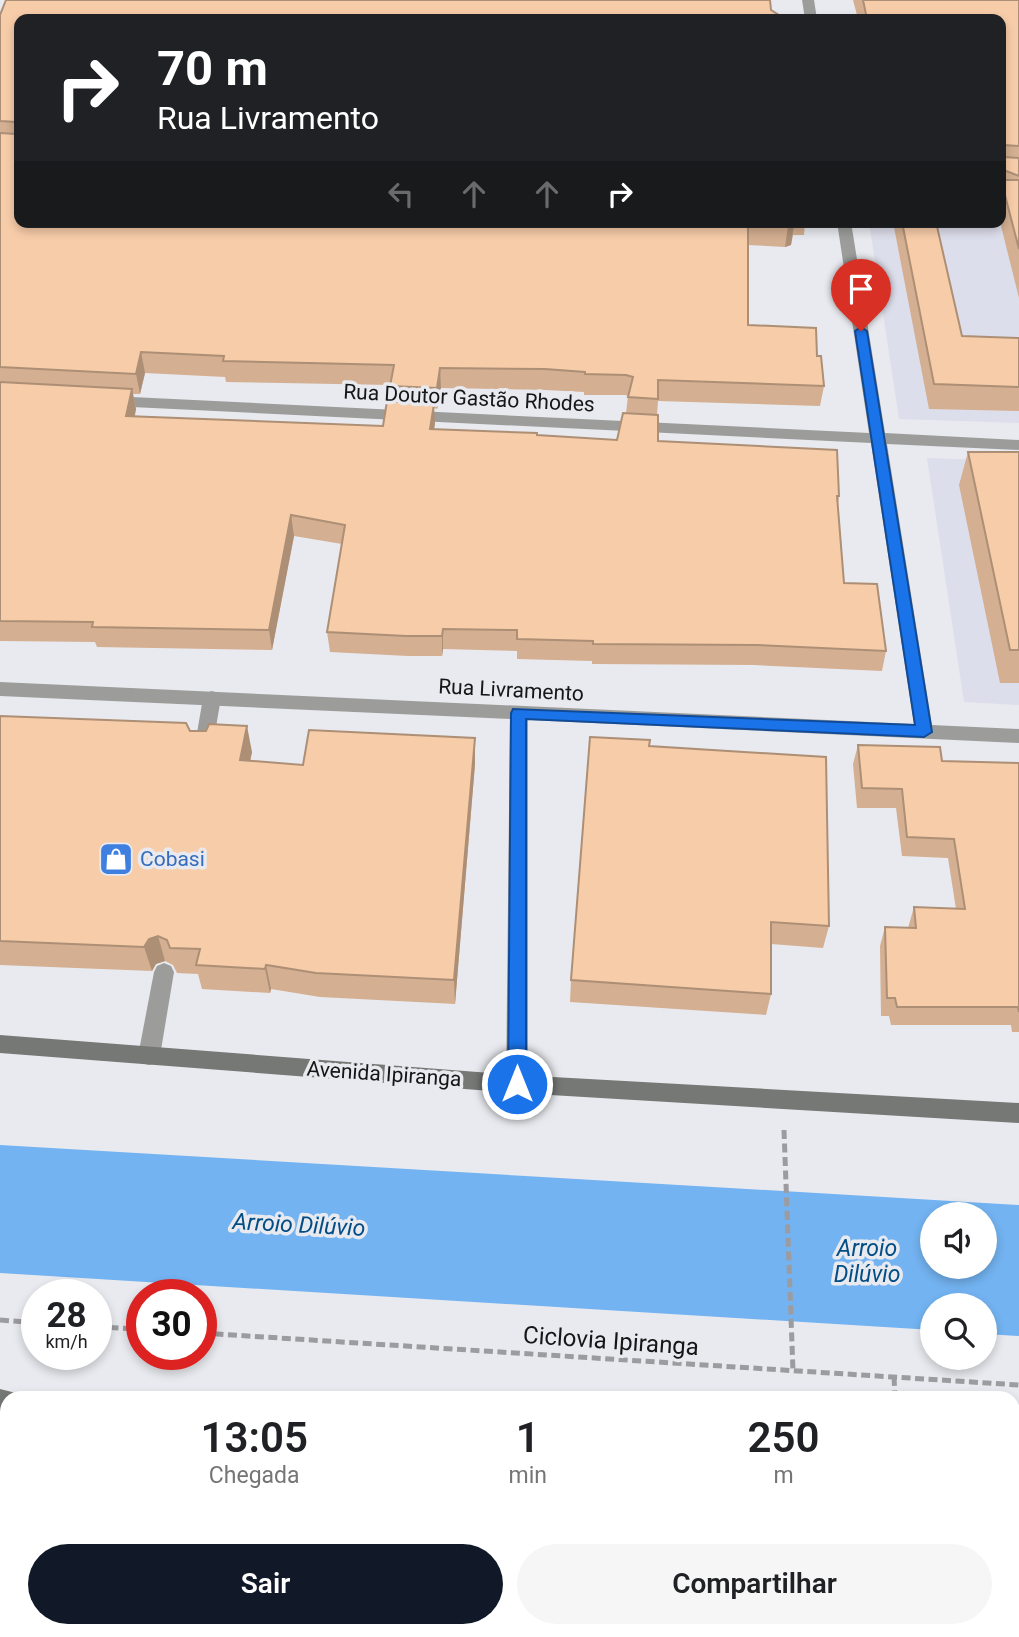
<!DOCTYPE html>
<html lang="pt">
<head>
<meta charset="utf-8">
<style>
	body { margin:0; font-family:Roboto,sans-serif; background:#f6f6f6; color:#202124; height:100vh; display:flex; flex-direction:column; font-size:26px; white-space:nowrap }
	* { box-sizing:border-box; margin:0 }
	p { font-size:23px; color:#757577 }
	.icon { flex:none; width:38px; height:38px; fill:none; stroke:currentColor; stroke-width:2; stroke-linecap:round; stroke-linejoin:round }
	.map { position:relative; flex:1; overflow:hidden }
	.drawer { position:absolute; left:0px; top:1391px; width:1020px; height:247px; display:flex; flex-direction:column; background:#fff; border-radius:21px 21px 0 0; box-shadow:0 4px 10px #0003 }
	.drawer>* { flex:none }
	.top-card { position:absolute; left:14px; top:14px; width:992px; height:214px; border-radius:14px; box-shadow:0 4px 10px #0003; background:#202124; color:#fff; overflow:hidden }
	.buttons { position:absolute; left:920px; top:1202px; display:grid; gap:14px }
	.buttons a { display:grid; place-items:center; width:77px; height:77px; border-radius:50%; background:#fff; box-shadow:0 4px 10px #0003; font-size:35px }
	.speed { position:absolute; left:21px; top:1279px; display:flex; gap:14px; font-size:35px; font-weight:700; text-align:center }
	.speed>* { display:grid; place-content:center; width:91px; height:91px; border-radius:50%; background:#fff; box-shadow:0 4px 10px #0003; line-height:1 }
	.speed small { font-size:18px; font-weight:400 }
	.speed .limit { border:10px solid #d22; background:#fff; color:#111 }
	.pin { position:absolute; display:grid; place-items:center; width:60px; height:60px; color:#fff; margin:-72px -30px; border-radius:50% 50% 50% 0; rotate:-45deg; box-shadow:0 0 7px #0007 }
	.pin .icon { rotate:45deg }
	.me { position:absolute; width:77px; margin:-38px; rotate:0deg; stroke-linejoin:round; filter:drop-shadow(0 0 5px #0008) }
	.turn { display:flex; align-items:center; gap:24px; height:147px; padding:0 28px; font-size:32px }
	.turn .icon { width:91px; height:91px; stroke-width:2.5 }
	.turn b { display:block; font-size:49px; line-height:60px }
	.lanes { display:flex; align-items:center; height:66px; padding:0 28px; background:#0003; justify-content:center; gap:35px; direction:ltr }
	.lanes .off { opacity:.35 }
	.eta { display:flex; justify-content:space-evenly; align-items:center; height:119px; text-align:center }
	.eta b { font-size:42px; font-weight:600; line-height:49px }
	.button { display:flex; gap:14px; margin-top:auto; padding:14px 28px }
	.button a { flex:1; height:80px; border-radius:42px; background:#111827; color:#fff; font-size:28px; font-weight:600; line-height:80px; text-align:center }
	.button a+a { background:#f6f6f6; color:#202124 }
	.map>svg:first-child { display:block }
	.built { fill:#dddeeb }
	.water { fill:#73b3f1; fill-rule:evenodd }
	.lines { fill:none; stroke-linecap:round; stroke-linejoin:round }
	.path { stroke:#9c9ca0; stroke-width:5; stroke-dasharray:9 4.5; stroke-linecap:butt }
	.service { fill:#9c9d9b; fill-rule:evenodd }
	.minor { fill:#9c9d9b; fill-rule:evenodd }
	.secondary { fill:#767875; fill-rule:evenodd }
	.wall { fill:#d4af91; fill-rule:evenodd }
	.shaded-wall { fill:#ad8f76 }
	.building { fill:#f7cca9; stroke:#ad8f76; stroke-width:2 }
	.route { fill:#1a73e8; stroke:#114b97; stroke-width:2 }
	.labels { text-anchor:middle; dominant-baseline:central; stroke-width:7; stroke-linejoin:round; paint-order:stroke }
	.street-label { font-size:21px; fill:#161618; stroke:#e9eaef }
	.shop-label { font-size:21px; fill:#366cbe; stroke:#e9eaef; text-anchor:start }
	.water-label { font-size:23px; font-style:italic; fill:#024d86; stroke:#e9eaef }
	.near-street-label { font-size:24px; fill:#161618; stroke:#e9eaef }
</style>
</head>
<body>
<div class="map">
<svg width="1019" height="1637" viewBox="0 0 1019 1637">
	<rect width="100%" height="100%" fill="#e9eaef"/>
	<!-- built -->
	<g class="built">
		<polygon points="1019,186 1019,423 899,419 869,222 1001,222"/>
		<polygon points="927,458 1019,461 1019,705 964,702"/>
		<polygon points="0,1465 7,1465 7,1631 858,1631 864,1637 0,1637"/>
	</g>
	<!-- water -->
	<path class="water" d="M 0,1145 L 1019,1205 L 1019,1336 L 985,1334 L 985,1306 L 933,1306 L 933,1330 L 0,1273 ZM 933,1214 L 985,1214 L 985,1267 L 933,1267 Z"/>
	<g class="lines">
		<!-- path -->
		<g class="path">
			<polyline points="784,1130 793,1371"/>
			<polyline points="0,1320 37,1323"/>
			<polyline points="96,1327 142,1329"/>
			<polyline points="201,1333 1019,1385"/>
			<polyline points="894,1377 895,1398"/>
		</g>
		<!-- service -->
		<g class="service">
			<polygon points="212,691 218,693 221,698 212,750 210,755 196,755 194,750 203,698 206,693"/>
			<polygon points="164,963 171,966 174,972 160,1056 157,1063 149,1065 141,1063 138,1056 154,972 157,966"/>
		</g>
		<!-- minor -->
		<g class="minor">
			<polygon points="802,0 814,0 817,19 805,19"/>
			<polygon points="837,222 851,222 885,433 1019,440 1019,450 887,444 932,725 1019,729 1019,743 528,720 528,1084 525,1091 517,1093 509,1091 506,1084 510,719 0,696 0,682 914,724 871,443 111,406 103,401 111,396 869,433"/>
			<polygon points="879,1631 909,1631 911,1637 881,1637"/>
		</g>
		<!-- secondary -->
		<g class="secondary">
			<polygon points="0,1035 517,1075 1019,1103 1019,1123 517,1093 0,1053"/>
			<polygon points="0,1389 16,1393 18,1398 7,1398 7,1414 0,1413"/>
			<polygon points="1013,1458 1019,1459 1019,1483 1013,1482"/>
		</g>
	</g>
	<!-- wall -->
	<g class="wall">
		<polygon points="853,0 1019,0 1019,298 1000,222 1001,222 1001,19 858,19"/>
		<path d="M 0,15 L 19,19 L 19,222 L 805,222 L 804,235 L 793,235 L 791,245 L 785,247 L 748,245 L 748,325 L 817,356 L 824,386 L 820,406 L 658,401 L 657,415 L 658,441 L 839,496 L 838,504 L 844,583 L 886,651 L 882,671 L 754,665 L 592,664 L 592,661 L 517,659 L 517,651 L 443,649 L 442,656 L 408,656 L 330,652 L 327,632 L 342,544 L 294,536 L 272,650 L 97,647 L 95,642 L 0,641 ZM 145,373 L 225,377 L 226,382 L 390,385 L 391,402 L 383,426 L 135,416 L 136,409 L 133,394 L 140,394 ZM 441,388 L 545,390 L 584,392 L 584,395 L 625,395 L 628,396 L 626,413 L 617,440 L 434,430 L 434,408 L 437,409 Z"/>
		<polygon points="893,222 936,222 962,336 1019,338 1019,411 929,409"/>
		<polygon points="968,452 1019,452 1019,683 1000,683 959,485"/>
		<polygon points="0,716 190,731 252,752 250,761 303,765 475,738 475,764 455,1004 320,997 271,989 270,993 202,989 198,974 177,973 173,965 165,961 156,964 152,971 0,965"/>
		<polygon points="858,745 942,761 1019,763 1019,1032 1012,1032 1011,1025 891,1025 889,1016 881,1016 880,946 885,927 908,928 914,907 956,909 948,858 902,856 896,808 857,808 853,764"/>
		<polygon points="649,746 829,926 823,948 771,944 771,994 766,1015 570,1002 571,980"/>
		<rect x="0" y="1476" width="7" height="113"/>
		<polygon points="362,1631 489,1631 483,1637 367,1637"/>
	</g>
	<!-- shaded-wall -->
	<g class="shaded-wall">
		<polygon points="794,225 791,245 785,247 788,226"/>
		<polygon points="141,352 145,373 140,394 136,374"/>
		<polygon points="440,368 441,388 437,409 437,388"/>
		<polygon points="132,389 136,409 130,436 126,416"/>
		<polygon points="434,404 435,424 431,450 430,429"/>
		<polygon points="291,515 294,536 272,650 269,630"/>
		<polygon points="443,629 443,649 442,656 442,636"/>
		<polygon points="247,726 252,752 245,786 240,760"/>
		<polygon points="475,738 475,764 455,1004 454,980"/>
		<polygon points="158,936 165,961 156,964 152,971 144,947 149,939"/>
		<polygon points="266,965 271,989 270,993 265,969"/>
		<polygon points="199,1631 211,1631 210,1637 198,1637"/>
		<polygon points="474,1631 489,1631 483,1637 468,1637"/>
	</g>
	<!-- building -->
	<g class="building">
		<polygon points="6,0 770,0 771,10 779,15 779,19 19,19 19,222 794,222 794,225 788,226 748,225 748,325 816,328 817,356 821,356 824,386 658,380 658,399 628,397 633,377 626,375 585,374 585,372 545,369 440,368 437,388 390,386 394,365 223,361 224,356 141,352 136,374 0,367 0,133 16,134 16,122 0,121 0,15"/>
		<polygon points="863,0 1019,0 1019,146 1005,145 1005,157 1019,158 1019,176 1001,169 1001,19 867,19"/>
		<polygon points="1001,180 1019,180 1019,249"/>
		<polygon points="902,222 936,222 962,336 1019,338 1019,387 934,384"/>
		<polygon points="0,382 132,389 126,416 383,426 387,401 434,404 430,429 537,433 537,435 617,440 623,413 658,415 658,441 837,450 839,496 837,496 844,583 877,584 886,651 757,645 593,644 593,641 517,639 517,630 443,629 442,636 406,636 327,632 345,525 291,515 269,630 92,627 93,622 0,621"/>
		<polygon points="968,452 1019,452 1019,650 1010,650"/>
		<polygon points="0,716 186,723 190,731 206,731 209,724 247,726 240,760 303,765 309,730 475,738 454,980 316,973 266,965 265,969 196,965 200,949 170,948 167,940 158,936 149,939 144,947 0,941"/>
		<polygon points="590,737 650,740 649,746 826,757 829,926 771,922 771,994 571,980"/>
		<polygon points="858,745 940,747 942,761 1019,763 1019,1012 1018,1007 897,1007 895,998 887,998 885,927 916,928 914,907 965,909 954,839 907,837 902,789 862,788"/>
		<polygon points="0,1476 7,1476 7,1572 0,1571"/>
		<polygon points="113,1631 199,1631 198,1637 112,1637"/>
		<polygon points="370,1631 474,1631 468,1637 375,1637"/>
	</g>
	<!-- route -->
	<polygon class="route" points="861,327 867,331 932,732 924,737 526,719 526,1084 524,1090 517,1092 511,1090 508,1084 511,713 513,709 915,725 855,331"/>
	<!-- icons -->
	<defs>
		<g id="shop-square" transform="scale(1.75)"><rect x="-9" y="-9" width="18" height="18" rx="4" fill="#3f7fe0" stroke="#e9eaef"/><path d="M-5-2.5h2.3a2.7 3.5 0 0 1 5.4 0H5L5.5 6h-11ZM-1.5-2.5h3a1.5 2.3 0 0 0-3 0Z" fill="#fff"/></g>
	</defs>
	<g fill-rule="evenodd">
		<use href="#shop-square" x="116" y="859"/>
	</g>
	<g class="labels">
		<!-- street labels -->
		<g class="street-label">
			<text transform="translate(469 398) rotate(3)">Rua Doutor Gastão Rhodes</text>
			<text transform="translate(511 690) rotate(3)">Rua Livramento</text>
			<text transform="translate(384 1074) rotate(4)">Avenida Ipiranga</text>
		</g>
		<!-- shop labels -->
		<g class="shop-label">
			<text x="140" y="859">Cobasi</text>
		</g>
		<!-- water labels -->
		<g class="water-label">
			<text transform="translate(299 1225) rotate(3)">Arroio Dilúvio</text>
			<text x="867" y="1248">Arroio<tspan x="867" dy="26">Dilúvio</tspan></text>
		</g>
		<!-- near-street labels -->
		<g class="near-street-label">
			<text transform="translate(611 1341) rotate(4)">Ciclovia Ipiranga</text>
		</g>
	</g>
</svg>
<div class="buttons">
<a><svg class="icon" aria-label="sound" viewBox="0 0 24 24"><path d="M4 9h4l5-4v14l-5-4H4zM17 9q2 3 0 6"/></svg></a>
<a><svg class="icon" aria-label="search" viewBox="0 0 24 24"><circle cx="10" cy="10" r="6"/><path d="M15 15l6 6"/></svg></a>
</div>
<div class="speed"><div>28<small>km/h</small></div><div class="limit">30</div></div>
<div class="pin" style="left:861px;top:331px;background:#d93025"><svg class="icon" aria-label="arrive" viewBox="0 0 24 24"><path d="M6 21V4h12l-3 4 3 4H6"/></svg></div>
<svg class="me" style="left:517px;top:1084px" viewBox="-20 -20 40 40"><circle r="17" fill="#1a73e8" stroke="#fff" stroke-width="3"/><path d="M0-11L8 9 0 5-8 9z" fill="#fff"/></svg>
<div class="top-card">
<div class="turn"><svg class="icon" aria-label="right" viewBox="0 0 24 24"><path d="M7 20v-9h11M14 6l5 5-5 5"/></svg><div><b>70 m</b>Rua Livramento</div></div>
<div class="lanes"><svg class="icon off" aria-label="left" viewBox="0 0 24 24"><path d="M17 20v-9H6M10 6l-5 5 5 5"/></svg><svg class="icon off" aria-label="ahead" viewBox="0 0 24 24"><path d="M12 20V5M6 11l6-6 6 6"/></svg><svg class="icon off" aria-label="ahead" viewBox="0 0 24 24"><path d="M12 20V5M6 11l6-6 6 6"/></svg><svg class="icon" aria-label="right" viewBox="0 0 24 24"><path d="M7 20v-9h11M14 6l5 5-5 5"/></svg></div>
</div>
<section class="drawer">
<div class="eta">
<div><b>13:05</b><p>Chegada</p></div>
<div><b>1</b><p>min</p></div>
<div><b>250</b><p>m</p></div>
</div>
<div class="button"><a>Sair</a><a>Compartilhar</a></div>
</section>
</div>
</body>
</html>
